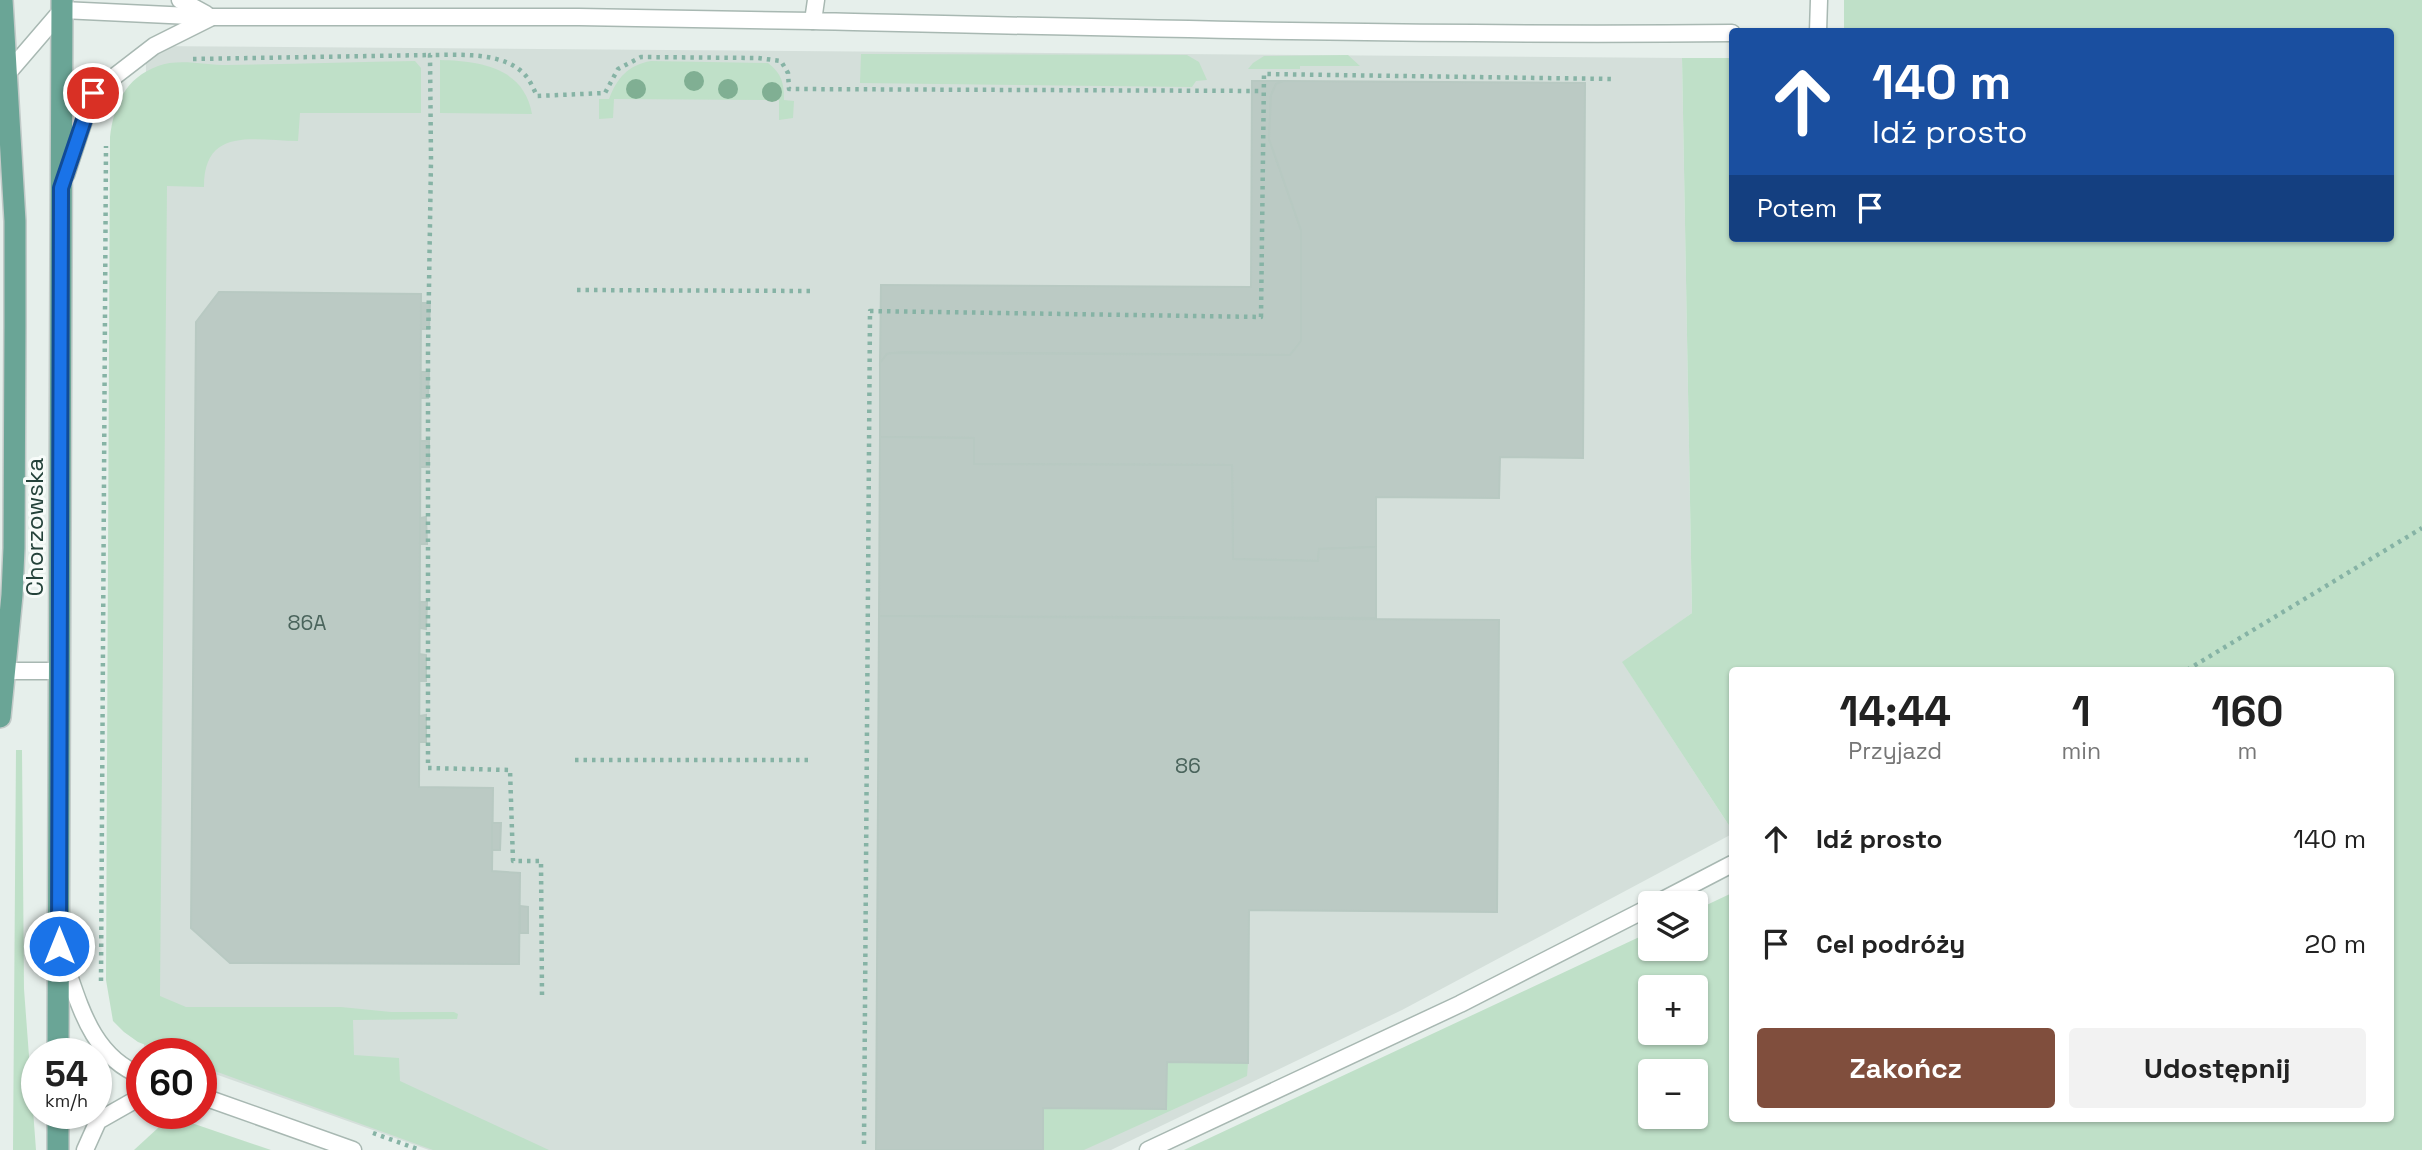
<!DOCTYPE html>
<html lang="pl">
<head>
<meta charset="utf-8">
<style>
	body { margin:0; font-family:"Space Grotesk",sans-serif; background:#f2f2f2; color:#222; height:100vh; display:flex; flex-direction:column; font-size:26px; white-space:nowrap }
	* { box-sizing:border-box; margin:0 }
	p { font-size:23px; color:#767676 }
	.icon { flex:none; width:38px; height:38px; fill:none; stroke:currentColor; stroke-width:2; stroke-linecap:round; stroke-linejoin:round }
	.map { position:relative; flex:1; overflow:hidden }
	.drawer { position:absolute; left:1729px; top:667px; width:665px; height:455px; display:flex; flex-direction:column; background:#fff; border-radius:7px; box-shadow:0 2px 5px #0004 }
	.drawer>* { flex:none }
	.banner { position:absolute; left:1729px; top:28px; width:665px; height:214px; border-radius:7px; box-shadow:0 2px 5px #0004; background:#1a4fa0; color:#fff; overflow:hidden }
	.fabs { position:absolute; left:1638px; top:891px; display:grid; gap:14px }
	.fabs a { display:grid; place-items:center; width:70px; height:70px; border-radius:7px; background:#fff; box-shadow:0 2px 5px #0004; font-size:35px }
	.speed { position:absolute; left:21px; top:1038px; display:flex; gap:14px; font-size:35px; font-weight:700; text-align:center }
	.speed>* { display:grid; place-content:center; width:91px; height:91px; border-radius:50%; background:#fff; box-shadow:0 2px 5px #0004; line-height:1 }
	.speed small { font-size:18px; font-weight:400 }
	.speed .limit { border:10px solid #d22; background:#fff; color:#111 }
	.pin { position:absolute; display:grid; place-items:center; width:60px; height:60px; color:#fff; margin:-30px; border:4px solid #fff; border-radius:50%; box-shadow:0 2px 7px #0007 }
	.me { position:absolute; width:77px; margin:-38px; rotate:0deg; stroke-linejoin:round; filter:drop-shadow(0 0 5px #0008) }
	.turn { display:flex; align-items:center; gap:24px; height:147px; padding:0 28px; font-size:32px }
	.turn .icon { width:91px; height:91px; stroke-width:2.5 }
	.turn b { display:block; font-size:49px; line-height:60px }
	.then { display:flex; align-items:center; height:66px; padding:0 28px; background:#0003; gap:14px; font-size:26px }
	.eta { display:flex; justify-content:space-evenly; align-items:center; height:119px; text-align:center }
	.eta b { font-size:42px; font-weight:600; line-height:49px }
	.cta { display:flex; gap:14px; margin-top:auto; padding:14px 28px }
	.cta a { flex:1; height:80px; border-radius:7px; background:#804e3d; color:#fff; font-size:28px; font-weight:600; line-height:80px; text-align:center }
	.cta a+a { background:#f2f2f2; color:#222 }
	ul { padding:0; list-style:none }
	li { display:flex; align-items:center; gap:21px; height:105px; padding:0 28px }
	li div { flex:1 }
	li b { display:block; font-size:26px }
	li em { font-style:normal }
	.map>svg:first-child { display:block }
	.built { fill:#d4dfda }
	.green { fill:#bfe0c8; fill-rule:evenodd }
	.building { fill:#bbcac4; stroke:#b8c9c2; stroke-width:2 }
	.lines { fill:none; stroke-linecap:round; stroke-linejoin:round }
	.lane-casing { stroke:#a8b8b2; stroke-width:19 }
	.primary-casing { stroke:#c2cac8; stroke-width:24 }
	.path { stroke:#86b3a5; stroke-width:4.5; stroke-dasharray:3.5 5; stroke-linecap:butt }
	.lane { stroke:#fff; stroke-width:16 }
	.primary { stroke:#6aa596; stroke-width:21 }
	.tree { fill:#80af93 }
	.route-casing { stroke:#114b97; stroke-width:18 }
	.route { stroke:#1a73e8; stroke-width:12 }
	.labels { text-anchor:middle; dominant-baseline:central; stroke-width:6; stroke-linejoin:round; paint-order:stroke }
	.number-label { font-size:21px; fill:#4a645c }
	.street-label { font-size:24px; fill:#24423a; stroke:#f7fbf9 }
</style>
</head>
<body>
<div class="map">
<svg width="2422" height="1150" viewBox="0 0 2422 1150">
	<rect width="100%" height="100%" fill="#e6efeb"/>
	<!-- built -->
	<polygon class="built" points="146,46 1682,58 1692,613 1623,663 1732,830 1732,834 1402,1010 1111,1150 429,1150 201,1069 201,1054 159,1053 144,1048"/>
	<!-- green -->
	<g class="green">
		<path d="M 1844,0 L 2422,0 L 2422,1150 L 1184,1150 L 1650,932 L 1650,948 L 1696,948 L 1696,910 L 1732,893 L 1732,1118 L 2390,1118 L 2390,670 L 1732,670 L 1732,830 L 1622,662 L 1692,613 L 1682,58 L 1732,58 L 1732,238 L 2390,238 L 2390,32 L 1844,31 ZM 1650,987 L 1696,987 L 1696,1032 L 1650,1032 ZM 1650,1071 L 1696,1071 L 1696,1116 L 1650,1116 Z"/>
		<polygon points="861,54 1187,55 1199,62 1207,80 1196,81 1192,87 860,83"/>
		<polygon points="1348,55 1360,66 1300,66 1300,69 1248,69 1253,63 1264,56"/>
		<path d="M 440,60 C 479,61 524,67 532,114 L 440,113 Z"/>
		<path d="M 415,61 L 421,68 L 421,113 L 300,113 L 298,141 C 254,141 204,126 204,187 L 167,186 L 160,996 L 186,1007 L 341,1007 L 391,1012 L 454,1012 L 458,1014 L 457,1019 L 353,1020 L 354,1055 L 399,1058 L 400,1081 L 549,1150 L 433,1150 L 201,1066 L 201,1054 L 166,1053 L 138,1042 L 124,1032 L 113,1021 L 106,980 L 110,137 C 114,105 125,78 158,66 C 178,58 206,65 227,65 C 290,64 353,62 415,61 Z"/>
		<path d="M 651,61 L 768,63 C 782,74 784,83 784,100 L 794,101 L 793,118 L 779,120 L 779,100 L 614,99 L 613,118 L 599,119 L 599,99 L 609,99 C 617,78 628,65 651,61 Z"/>
		<polygon points="16,750 22,750 24,989 36,1150 13,1150"/>
		<polygon points="1167,1062 1248,1063 1247,1076 1084,1150 1043,1150 1043,1108 1166,1109"/>
		<polygon points="171,1116 271,1150 134,1150"/>
	</g>
	<!-- building -->
	<g class="building">
		<polygon points="1252,81 1283,81 1276,84 1271,95 1269,139 1301,230 1301,341 1290,355 901,352 887,354 880,363 881,285 1251,287"/>
		<polygon points="1283,81 1585,83 1583,458 1500,457 1499,498 1376,497 1376,547 1319,549 1318,561 1233,559 1232,465 974,464 974,438 880,437 880,363 887,354 892,353 1290,355 1301,341 1301,230 1269,139 1271,95 1276,84"/>
		<polygon points="219,292 421,294 419,787 493,788 492,871 520,873 519,964 230,963 191,928 196,322"/>
		<polygon points="421,303 430,303 429,329 421,329"/>
		<polygon points="421,372 429,372 428,398 421,398"/>
		<polygon points="880,437 974,438 974,464 1232,465 1233,559 1318,561 1319,549 1376,547 1376,618 879,616"/>
		<rect x="420" y="441" width="9" height="26"/>
		<polygon points="426,517 427,544 420,544 420,518"/>
		<polygon points="420,602 427,602 426,629 420,628"/>
		<polygon points="879,616 1499,620 1497,912 1249,910 1248,1063 1167,1062 1166,1109 1043,1108 1043,1150 876,1150"/>
		<polygon points="419,654 426,655 426,681 419,681"/>
		<polygon points="426,715 426,742 419,742 419,716"/>
		<polygon points="492,823 501,823 500,850 492,850"/>
		<polygon points="520,906 528,907 528,933 520,933"/>
	</g>
	<g class="lines">
		<!-- lane casing -->
		<g class="lane-casing">
			<g id="lane">
				<polyline points="180,0 206,14"/>
				<path d="M 816,0 L 813,21 C 1119,28 1426,36 1732,33"/>
				<polyline points="62,10 212,17 579,17 813,21"/>
				<polyline points="1818,32 1819,0"/>
				<polyline points="7,74 62,10"/>
				<polyline points="66,175 93,93 154,46 210,18"/>
				<polyline points="0,671 60,671"/>
				<polyline points="1657,903 1732,864"/>
				<path d="M 62,955 C 79,1002 90,1056 142,1076"/>
				<polyline points="201,1096 353,1150"/>
				<polyline points="85,1150 98,1121 142,1096"/>
				<polyline points="1148,1150 1460,1004 1650,907"/>
			</g>
		</g>
		<!-- primary casing -->
		<g class="primary-casing">
			<g id="primary">
				<polyline points="0,717 12,595 14,548 15,326 15,221 2,0"/>
				<polyline points="58,1054 62,0"/>
				<polyline points="58,1150 58,1113"/>
			</g>
		</g>
		<!-- path -->
		<g class="path">
			<polyline points="193,59 430,55"/>
			<polyline points="577,290 812,291"/>
			<polyline points="2187,670 2422,528"/>
			<polyline points="575,760 809,760"/>
			<polyline points="101,981 106,146"/>
			<path d="M 542,995 L 541,861 L 513,861 L 510,770 L 428,768 L 428,350 L 431,160 L 430,55 C 459,55 505,51 526,76 C 531,82 534,90 537,96 L 605,93 L 618,69 L 641,57 L 758,58 L 781,61 L 788,73 L 789,89 L 1263,91"/>
			<polyline points="373,1133 420,1150"/>
			<polyline points="864,1144 870,311 1261,317 1264,74 1612,79"/>
		</g>
		<!-- lane -->
		<use href="#lane" class="lane"/>
		<!-- primary -->
		<use href="#primary" class="primary"/>
	</g>
	<!-- trees -->
	<g class="tree">
		<circle cx="694" cy="81" r="10"/>
		<circle cx="636" cy="89" r="10"/>
		<circle cx="728" cy="89" r="10"/>
		<circle cx="772" cy="92" r="10"/>
	</g>
	<g class="lines">
		<!-- route casing -->
		<g class="route-casing">
			<polyline id="route" points="59,946 61,188 93,93"/>
		</g>
		<!-- route -->
		<use href="#route" class="route"/>
	</g>
	<g class="labels">
		<!-- number labels -->
		<g class="number-label">
			<text x="307" y="622">86A</text>
			<text x="1188" y="765">86</text>
		</g>
		<!-- street labels -->
		<g class="street-label">
			<text transform="translate(34 527) rotate(-90)">Chorzowska</text>
		</g>
	</g>
</svg>
<div class="fabs">
<a><svg class="icon" aria-label="layers" viewBox="0 0 24 24"><path d="M12 4l9 5-9 5-9-5zM3 14l9 5 9-5"/></svg></a>
<a>+</a>
<a>−</a>
</div>
<div class="speed"><div>54<small>km/h</small></div><div class="limit">60</div></div>
<div class="pin" style="left:93px;top:93px;background:#d93025"><svg class="icon" aria-label="arrive" viewBox="0 0 24 24"><path d="M6 21V4h12l-3 4 3 4H6"/></svg></div>
<svg class="me" style="left:59px;top:946px" viewBox="-20 -20 40 40"><circle r="17" fill="#1a73e8" stroke="#fff" stroke-width="3"/><path d="M0-11L8 9 0 5-8 9z" fill="#fff"/></svg>
<div class="banner">
<div class="turn"><svg class="icon" aria-label="ahead" viewBox="0 0 24 24"><path d="M12 20V5M6 11l6-6 6 6"/></svg><div><b>140 m</b>Idź prosto</div></div>
<div class="then">Potem<svg class="icon" aria-label="arrive" viewBox="0 0 24 24"><path d="M6 21V4h12l-3 4 3 4H6"/></svg></div>
</div>
<section class="drawer">
<div class="eta">
<div><b>14:44</b><p>Przyjazd</p></div>
<div><b>1</b><p>min</p></div>
<div><b>160</b><p>m</p></div>
</div>
<ul>
<li><svg class="icon" aria-label="ahead" viewBox="0 0 24 24"><path d="M12 20V5M6 11l6-6 6 6"/></svg><div><b>Idź prosto</b></div><em>140 m</em></li>
<li><svg class="icon" aria-label="arrive" viewBox="0 0 24 24"><path d="M6 21V4h12l-3 4 3 4H6"/></svg><div><b>Cel podróży</b></div><em>20 m</em></li>
</ul>
<div class="cta"><a>Zakończ</a><a>Udostępnij</a></div>
</section>
</div>
</body>
</html>
